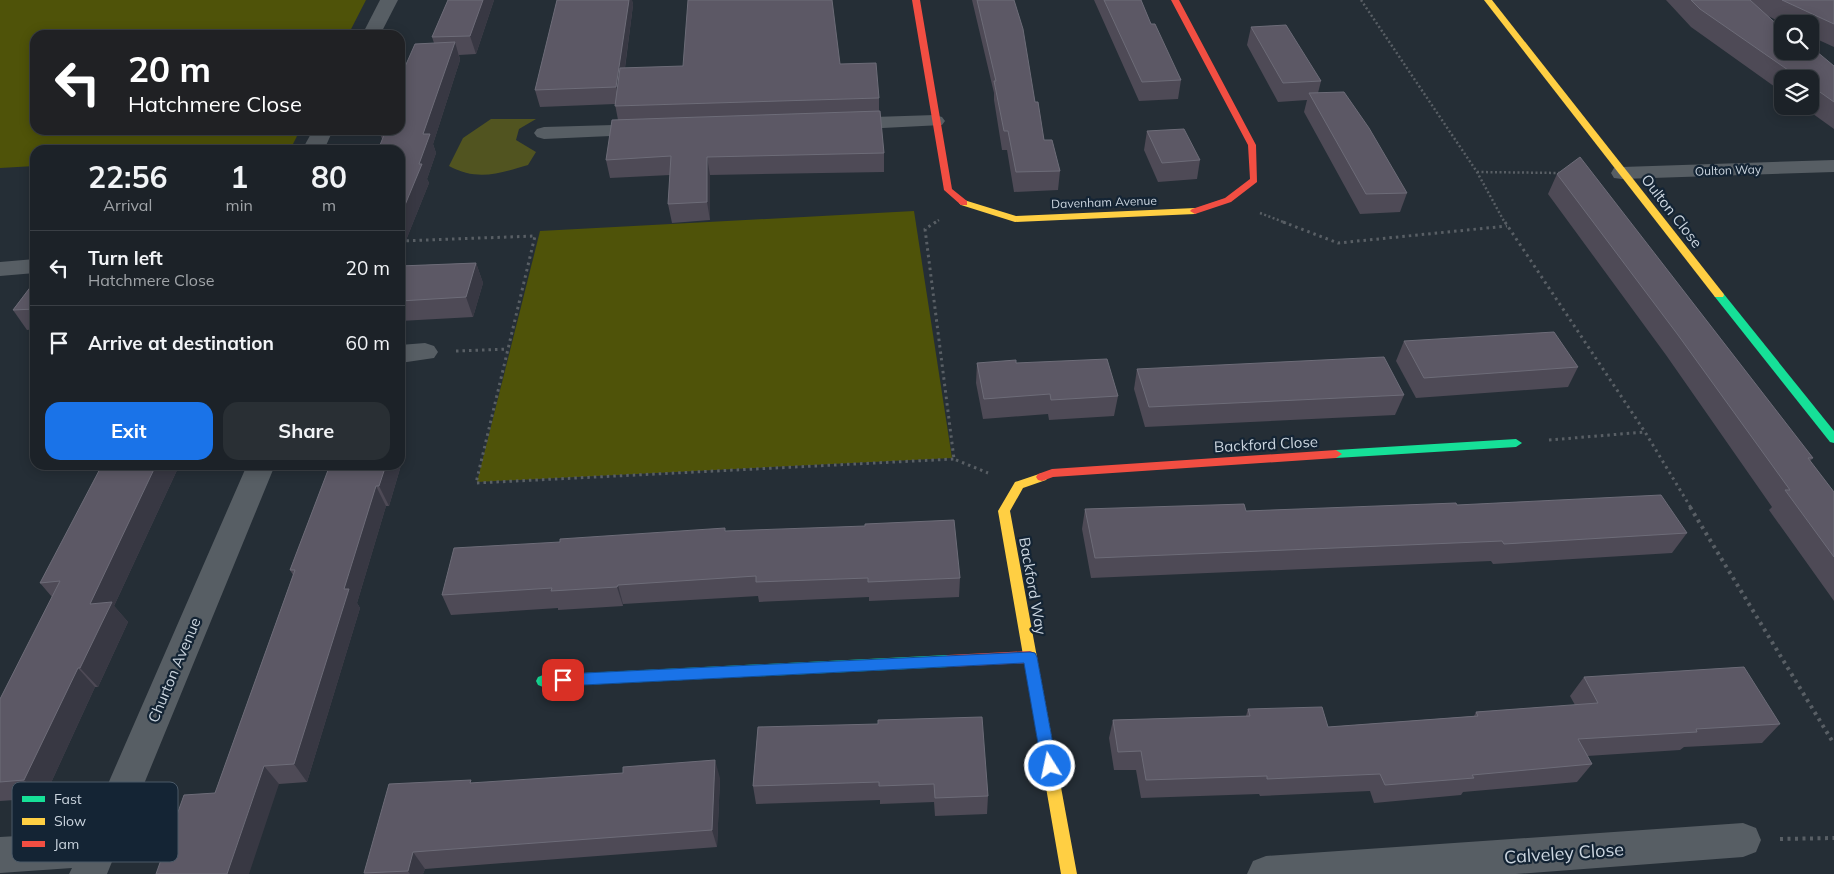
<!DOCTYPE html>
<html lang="en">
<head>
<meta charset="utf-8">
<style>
	body { margin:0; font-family:Mulish,sans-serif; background:#292f34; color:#f1f3f6; height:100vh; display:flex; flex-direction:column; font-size:19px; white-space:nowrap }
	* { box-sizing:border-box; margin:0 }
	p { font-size:16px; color:#a0a4a8 }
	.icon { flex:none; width:28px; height:28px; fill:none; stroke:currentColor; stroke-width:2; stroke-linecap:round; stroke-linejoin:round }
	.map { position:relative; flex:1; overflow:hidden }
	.side { position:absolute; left:30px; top:145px; width:375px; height:325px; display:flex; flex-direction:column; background:#1c2228; border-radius:15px; box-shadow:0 2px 12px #0003,0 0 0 1px #3a3f45 }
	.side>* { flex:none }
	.top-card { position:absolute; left:30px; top:30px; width:375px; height:105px; border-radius:15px; box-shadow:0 2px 12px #0003,0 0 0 1px #3a3f45; background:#202124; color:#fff; overflow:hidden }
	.controls { position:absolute; left:1774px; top:15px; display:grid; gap:10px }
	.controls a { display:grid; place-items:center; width:45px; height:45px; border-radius:10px; background:#1c2228; box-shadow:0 2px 12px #0003,0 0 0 1px #3a3f45; font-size:25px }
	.pin { position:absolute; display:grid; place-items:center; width:42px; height:42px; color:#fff; margin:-21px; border-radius:10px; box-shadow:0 2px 8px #0006 }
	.me { position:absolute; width:55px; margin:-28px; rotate:350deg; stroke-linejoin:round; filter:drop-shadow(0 0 4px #0008) }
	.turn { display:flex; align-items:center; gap:18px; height:105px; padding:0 15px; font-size:22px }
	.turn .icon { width:65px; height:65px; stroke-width:2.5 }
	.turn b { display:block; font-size:35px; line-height:42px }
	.eta { display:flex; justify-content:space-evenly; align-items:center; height:85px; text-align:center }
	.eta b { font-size:30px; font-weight:700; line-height:35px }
	.button { display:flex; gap:10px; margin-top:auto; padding:10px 15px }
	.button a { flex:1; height:58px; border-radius:15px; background:#1a73e8; color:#fff; font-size:20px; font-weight:700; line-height:58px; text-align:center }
	.button a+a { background:#292f34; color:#f1f3f6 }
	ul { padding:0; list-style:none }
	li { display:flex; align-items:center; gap:15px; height:75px; padding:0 15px; border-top:1px solid #3a3f45 }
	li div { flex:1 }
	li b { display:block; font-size:19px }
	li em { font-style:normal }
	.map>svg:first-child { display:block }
	.green { fill:#4f5309 }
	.forest { fill:#515420 }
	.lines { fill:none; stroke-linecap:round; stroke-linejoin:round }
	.path-far2 { stroke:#595f65; stroke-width:2.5; stroke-dasharray:2 2.5; stroke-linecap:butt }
	.path-far1 { stroke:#595f65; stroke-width:3; stroke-dasharray:2.5 4; stroke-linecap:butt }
	.path { stroke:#595f65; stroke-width:4; stroke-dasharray:3 4.5; stroke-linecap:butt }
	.street { fill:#575e64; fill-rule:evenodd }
	.fast { fill:#16e098; fill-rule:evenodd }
	.slow { fill:#ffcf43; fill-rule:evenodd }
	.jam { fill:#f24e42; fill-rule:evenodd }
	.wall { fill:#4e4a56 }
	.shaded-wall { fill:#383843 }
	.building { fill:#5c5865; stroke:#6d6c78 }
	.route { fill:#1a73e8; stroke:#114b97 }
	.labels { text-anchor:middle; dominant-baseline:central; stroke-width:4.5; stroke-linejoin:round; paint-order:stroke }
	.far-street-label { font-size:12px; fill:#cbd5df; stroke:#142434 }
	.street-label { font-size:15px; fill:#cbd5df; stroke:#142434 }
	.near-street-label { font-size:18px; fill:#cbd5df; stroke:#142434 }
	.key { fill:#142434; stroke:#4b5967; stroke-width:1 }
	.key-label { font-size:14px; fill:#cbd5df }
</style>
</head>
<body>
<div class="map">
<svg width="1834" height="874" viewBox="0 0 1834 874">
	<rect width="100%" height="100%" fill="#252e36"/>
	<!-- green -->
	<g class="green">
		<polygon points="0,0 366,0 348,35 35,35 35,130 300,130 290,150 35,150 35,166 0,168"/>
		<polygon points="914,211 952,458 477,482 540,231"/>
	</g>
	<!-- forest -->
	<path class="forest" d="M 491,119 L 536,119 L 519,129 L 516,140 L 536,152 L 528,165 C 498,174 477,181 449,166 L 463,138 Z"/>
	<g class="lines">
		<!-- path-far2 -->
		<g class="path-far2">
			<polyline points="1361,0 1477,172 1505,223"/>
			<polyline points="1477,172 1561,173"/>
			<polyline points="1260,213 1286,223"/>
			<polyline points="934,223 939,220"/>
		</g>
		<!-- path-far1 -->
		<g class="path-far1">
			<polyline points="936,222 925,229 954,459 988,473"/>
			<polyline points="1283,222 1338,243 1507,226"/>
			<polyline points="1505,222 1645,432 1691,508"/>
			<polyline points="400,241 535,236 476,483 954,459"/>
			<polyline points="456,351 508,349"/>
			<polyline points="1549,440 1645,432"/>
		</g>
		<!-- path -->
		<g class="path">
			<polyline points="1690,507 1834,744"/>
			<polyline points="1780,839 1834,838"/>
		</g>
		<!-- street -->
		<g class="street">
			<polygon points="380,0 398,0 380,35 362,35"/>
			<polygon points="935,115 942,117 945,121 942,125 843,130 836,128 833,124 836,120 843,118"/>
			<polygon points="648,124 655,126 658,130 655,134 544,139 537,137 534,133 537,129 544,127"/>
			<polygon points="313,130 333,130 324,150 302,150"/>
			<polygon points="1834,160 1834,172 1622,179 1614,178 1611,173 1614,168 1622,167"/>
			<polygon points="35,259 35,273 0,276 0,262"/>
			<polygon points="425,343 434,346 438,352 434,358 400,363 400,345"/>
			<polygon points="247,465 275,465 107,874 69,874 72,868 0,873 0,837 87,832"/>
			<polygon points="1743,823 1756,828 1761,840 1756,852 1743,857 1516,874 1247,874 1253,861 1266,856"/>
		</g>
		<!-- fast -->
		<g class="fast">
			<polygon points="1719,292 1723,293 1834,431 1834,443 1830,442 1715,297 1714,295 1715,293"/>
			<polygon points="1516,439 1522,443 1516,447 1336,458 1330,454 1336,450"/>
			<polygon points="948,655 953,657 955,661 953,665 948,667 543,687 538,685 536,681 538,677 543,675"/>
		</g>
		<!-- slow -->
		<g class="slow">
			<polygon points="1484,0 1492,0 1723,293 1724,295 1723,297 1715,297"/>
			<polygon points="964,200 1016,216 1195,208 1200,211 1195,214 1015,222 961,205 959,203"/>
			<polygon points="1042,473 1046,474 1048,477 1046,480 1023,488 1010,511 1077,874 1061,874 998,511 1015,482"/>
		</g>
		<!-- jam -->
		<g class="jam">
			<polygon points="912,0 920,0 952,189 967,201 967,205 961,205 944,190"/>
			<polygon points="1171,0 1179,0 1256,145 1257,182 1231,202 1195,214 1190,211 1192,209 1225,198 1250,179 1248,145"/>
			<polygon points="1336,450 1342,454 1336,458 1053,477 1042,481 1038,480 1036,477 1038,474 1052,469"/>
			<polygon points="1030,651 1035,653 1037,657 1035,661 1030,663 948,667 943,665 941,661 943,657 948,655"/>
		</g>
	</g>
	<!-- wall -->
	<g class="wall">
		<polygon points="448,0 494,0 476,54 459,55 460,60 433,144 436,153 427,179 429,183 400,255 400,150 382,139 379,130 400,130 434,43 432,37"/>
		<polygon points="557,0 632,0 633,5 625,68 840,64 879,98 879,111 884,153 884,172 710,175 710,220 672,223 668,204 670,175 610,178 606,160 618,120 615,104 540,107 535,90"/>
		<polygon points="972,0 1014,0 1035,102 1044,140 1060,171 1058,190 1014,192 1007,150 1002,150 994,100 994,93"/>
		<polygon points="1094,0 1141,0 1151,24 1181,80 1178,99 1139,101"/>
		<polygon points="1666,0 1834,0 1834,47 1810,36 1810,24 1784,24 1768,16 1782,29 1834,66 1834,129 1802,106 1810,106 1810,79 1782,79 1782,92 1691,27"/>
		<polygon points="1251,27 1321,81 1318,93 1407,193 1400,212 1360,214 1304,112 1307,100 1278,102 1247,45"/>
		<polygon points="1147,131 1200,160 1197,179 1158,182 1144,150"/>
		<polygon points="1557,174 1813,458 1810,461 1834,492 1834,601 1769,510 1772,507 1666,355 1548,194"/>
		<polygon points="476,263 483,283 473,317 400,321 400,266"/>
		<polygon points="35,281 35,329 27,330 13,310"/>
		<polygon points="1404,341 1578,367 1568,387 1416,398 1396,361"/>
		<polygon points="977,363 1016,363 1118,396 1114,416 1049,420 1048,414 983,419 976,383"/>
		<polygon points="1137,369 1404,395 1395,415 1145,427 1134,389"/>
		<polygon points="400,445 404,455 389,506 386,506 357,603 360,608 307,782 279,784 215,793 293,575 290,570 330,465 400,465"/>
		<polygon points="178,468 114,606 128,622 98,687 95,687 44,798 0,801 0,699 52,597 40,583"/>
		<polygon points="1457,505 1687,533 1672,553 1493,564 1491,561 1091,578 1082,529 1085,509 1246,511"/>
		<polygon points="726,531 960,578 959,597 869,601 869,597 759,602 758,596 623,604 623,606 558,610 558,608 451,615 442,595 560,542"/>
		<polygon points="1584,677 1780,724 1762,743 1684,747 1680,750 1587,756 1592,764 1577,782 1463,792 1461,795 1374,803 1370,791 1260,796 1259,794 1141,798 1136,770 1114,770 1109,738 1113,720 1246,716 1248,709 1328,727 1474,716 1476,712 1575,705 1570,696"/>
		<polygon points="758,727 988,796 987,814 935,816 934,802 880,804 880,800 756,804 753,786"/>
		<polygon points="720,778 717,847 425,869 423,874 365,874 364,873 472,783"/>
	</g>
	<!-- shaded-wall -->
	<g class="shaded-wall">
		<polygon points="483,0 494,0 476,54 470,36"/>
		<polygon points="629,0 632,0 633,5 620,104 616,87"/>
		<polygon points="455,42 460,60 433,144 436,153 427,179 429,183 400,255 400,217 419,164 423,134"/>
		<polygon points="707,157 710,175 710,220 707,202"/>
		<polygon points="476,263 483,283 473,317 466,297"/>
		<polygon points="400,377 405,388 400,401"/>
		<polygon points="400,445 404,455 389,506 379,486 386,465 400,465"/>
		<polygon points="156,465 176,465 178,468 114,606 128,622 98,687 80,668 90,604"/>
		<polygon points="376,486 386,506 357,603 360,608 307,782 294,764 344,589"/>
		<polygon points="618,585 623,604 623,606 617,587"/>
		<polygon points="78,668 95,687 44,798 24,780"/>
		<polygon points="715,760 720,778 717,847 712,830"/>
		<polygon points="264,766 279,784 249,874 227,874"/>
		<polygon points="413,852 425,869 423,874 410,874 408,871"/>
	</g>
	<!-- building -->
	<g class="building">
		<polygon points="448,0 483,0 470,36 432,37"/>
		<polygon points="557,0 629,0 616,87 535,90"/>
		<polygon points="688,0 832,0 840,64 876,63 879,98 615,106 620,68 683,66"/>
		<polygon points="977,0 1014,0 1023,29 1035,102 1038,102 1044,140 1052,140 1060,171 1016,172 1008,131 1004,131 994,81 996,81"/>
		<polygon points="1104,0 1141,0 1151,24 1155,24 1181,80 1142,82"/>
		<polygon points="1691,0 1750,0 1782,29 1782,51 1810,51 1810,46 1834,66 1834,102 1810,85 1810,79 1801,79 1700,9"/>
		<polygon points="1782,0 1834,0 1834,24"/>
		<polygon points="1286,25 1321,81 1283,83 1251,27"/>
		<polygon points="455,42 423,134 430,134 419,164 422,164 400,217 400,150 378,150 386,130 400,130 400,78 415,44"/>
		<polygon points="1344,92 1369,128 1407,193 1366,194 1309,93"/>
		<polygon points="880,111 884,153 707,157 707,202 668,204 671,156 606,160 612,120"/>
		<polygon points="1184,129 1200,160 1162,163 1147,131"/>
		<polygon points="1580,157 1813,458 1808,458 1834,492 1834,557 1785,490 1790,490 1678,335 1557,174"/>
		<polygon points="476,263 466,297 400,301 400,266"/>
		<polygon points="35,281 35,309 13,310"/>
		<polygon points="1554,332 1578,367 1424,378 1404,341"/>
		<polygon points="1384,357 1404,395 1149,407 1137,369"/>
		<polygon points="1107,359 1118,396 1051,400 1050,394 984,399 977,363 1016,360 1016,363"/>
		<polygon points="102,465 156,465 90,604 112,602 80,668 78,668 24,780 0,782 0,699 60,581 40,583"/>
		<polygon points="330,465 386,465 379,486 376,486 344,589 349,589 294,764 264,766 227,874 156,874 184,795 215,793 295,570 290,570"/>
		<polygon points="1661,495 1687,533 1504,544 1502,541 1095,558 1085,509 1244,504 1246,511 1456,503 1457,505"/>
		<polygon points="954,520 960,578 868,582 868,578 756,582 756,576 618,585 617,587 551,591 552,588 442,595 454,548 560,542 560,539 725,528 725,531 865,526 865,524"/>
		<polygon points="1744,667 1780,724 1696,729 1697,732 1578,739 1592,764 1472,775 1474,778 1385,785 1380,774 1267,779 1267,776 1146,780 1141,751 1118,752 1113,720 1250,716 1248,709 1322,707 1328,727 1478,716 1476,712 1598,703 1584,677"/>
		<polygon points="982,717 988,796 935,798 934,784 879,786 879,782 753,786 758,727 878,724 878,720"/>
		<polygon points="715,760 712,830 413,852 408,871 364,873 389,784 471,780 470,783 623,773 623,767"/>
	</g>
	<!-- route -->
	<polygon class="route" points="1030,652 1035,653 1037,657 1057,766 1055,770 1050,772 1045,770 1042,766 1024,663 563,686 558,684 556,680 558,675 563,674"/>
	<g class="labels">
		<!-- far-street labels -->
		<g class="far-street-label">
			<text transform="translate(1728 170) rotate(-2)">Oulton Way</text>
			<text transform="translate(1104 202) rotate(-2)">Davenham Avenue</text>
		</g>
		<!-- street labels -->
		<g class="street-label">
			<text transform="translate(1672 211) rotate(52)">Oulton Close</text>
			<text transform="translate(1266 444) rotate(-3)">Backford Close</text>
			<text transform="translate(1033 586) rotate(80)">Backford Way</text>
			<text transform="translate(174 670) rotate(-67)">Churton Avenue</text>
		</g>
		<!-- near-street labels -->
		<g class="near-street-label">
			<text transform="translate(1564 853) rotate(-4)">Calveley Close</text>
		</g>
	</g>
	<!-- legend -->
	<rect x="12" y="782" width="166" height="80" rx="8" class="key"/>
	<rect x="22" y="796" width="23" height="6" fill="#16e098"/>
	<rect x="22" y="818" width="23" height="7" fill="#ffcf43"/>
	<rect x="22" y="841" width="23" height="6" fill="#f24e42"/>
	<g class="key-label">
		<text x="54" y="804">Fast</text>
		<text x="54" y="826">Slow</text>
		<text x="54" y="849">Jam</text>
	</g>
</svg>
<div class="controls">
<a><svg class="icon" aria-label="search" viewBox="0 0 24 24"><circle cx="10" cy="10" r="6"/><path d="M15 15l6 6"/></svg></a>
<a><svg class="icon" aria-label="layers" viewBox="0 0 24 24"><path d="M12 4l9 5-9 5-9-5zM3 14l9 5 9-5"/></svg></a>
</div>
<div class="pin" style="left:563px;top:680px;background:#d93025"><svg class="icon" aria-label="arrive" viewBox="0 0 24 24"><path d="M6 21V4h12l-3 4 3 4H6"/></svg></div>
<svg class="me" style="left:1050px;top:766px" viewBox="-20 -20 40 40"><circle r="17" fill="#1a73e8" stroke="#fff" stroke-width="3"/><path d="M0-11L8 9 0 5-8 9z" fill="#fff"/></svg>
<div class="top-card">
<div class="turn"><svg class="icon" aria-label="left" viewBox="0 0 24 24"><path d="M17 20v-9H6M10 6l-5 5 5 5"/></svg><div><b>20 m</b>Hatchmere Close</div></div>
</div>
<section class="side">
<div class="eta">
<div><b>22:56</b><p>Arrival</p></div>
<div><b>1</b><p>min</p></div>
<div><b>80</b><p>m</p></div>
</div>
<ul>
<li><svg class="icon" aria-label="left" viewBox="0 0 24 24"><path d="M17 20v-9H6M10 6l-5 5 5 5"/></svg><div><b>Turn left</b><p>Hatchmere Close</p></div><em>20 m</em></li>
<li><svg class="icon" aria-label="arrive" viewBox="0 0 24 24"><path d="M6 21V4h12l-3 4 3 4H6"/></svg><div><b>Arrive at destination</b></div><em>60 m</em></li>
</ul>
<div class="button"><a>Exit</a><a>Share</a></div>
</section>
</div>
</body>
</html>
